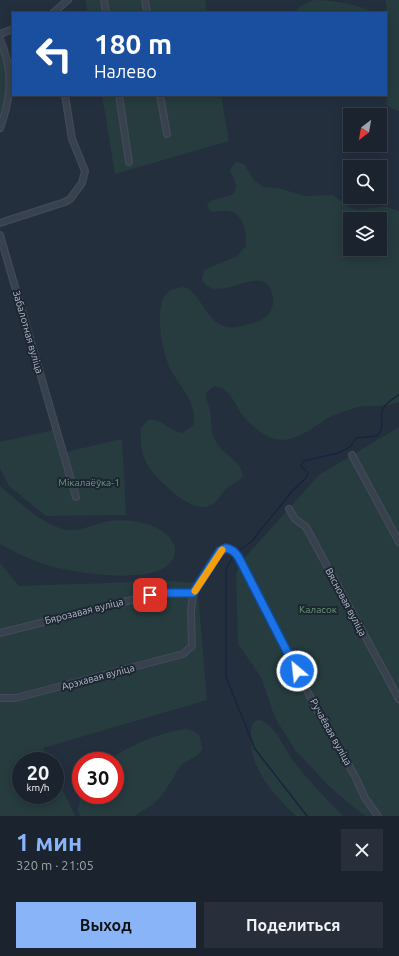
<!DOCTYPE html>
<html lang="ru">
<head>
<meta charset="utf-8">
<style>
	body { margin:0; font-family:Ubuntu,sans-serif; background:#282f3a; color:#f1f3f6; height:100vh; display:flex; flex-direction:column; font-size:15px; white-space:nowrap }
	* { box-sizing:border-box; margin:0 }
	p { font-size:13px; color:#a0a4aa }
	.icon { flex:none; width:22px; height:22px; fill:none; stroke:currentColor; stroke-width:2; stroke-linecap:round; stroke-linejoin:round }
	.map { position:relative; height:816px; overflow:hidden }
	.side { display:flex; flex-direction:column; background:#1b232e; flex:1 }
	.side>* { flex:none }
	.top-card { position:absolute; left:12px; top:12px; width:375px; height:84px; border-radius:0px; box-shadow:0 2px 10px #0003,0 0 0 1px #39404a; background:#1a4fa0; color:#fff; overflow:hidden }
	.needle { width:26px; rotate:211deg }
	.controls { position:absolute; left:343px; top:108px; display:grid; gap:8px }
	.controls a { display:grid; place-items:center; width:44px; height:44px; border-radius:0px; background:#1b232e; box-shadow:0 2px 10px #0003,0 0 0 1px #39404a; font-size:20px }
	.speed { position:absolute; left:12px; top:752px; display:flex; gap:8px; font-size:20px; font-weight:700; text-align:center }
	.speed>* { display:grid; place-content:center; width:52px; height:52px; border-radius:50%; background:#1b232e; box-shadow:0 2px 10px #0003,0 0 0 1px #39404a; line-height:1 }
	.speed small { font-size:10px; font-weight:400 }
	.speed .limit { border:6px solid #d22; background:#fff; color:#111 }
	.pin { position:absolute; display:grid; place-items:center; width:34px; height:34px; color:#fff; margin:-17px; border-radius:8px; box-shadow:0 2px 6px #0006 }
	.me { position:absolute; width:44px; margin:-22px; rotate:332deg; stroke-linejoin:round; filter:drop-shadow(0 0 3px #0008) }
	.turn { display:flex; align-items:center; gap:14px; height:84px; padding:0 16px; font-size:18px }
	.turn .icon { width:52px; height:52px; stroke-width:2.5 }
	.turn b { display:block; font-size:28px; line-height:34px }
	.round { display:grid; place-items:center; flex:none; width:42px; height:42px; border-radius:0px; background:#282f3a }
	.head { display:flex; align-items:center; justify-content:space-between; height:68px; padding:0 16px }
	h1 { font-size:24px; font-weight:600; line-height:30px; color:#8ab4f8 }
	.action { display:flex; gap:8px; margin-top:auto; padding:8px 16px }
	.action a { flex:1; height:46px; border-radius:0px; background:#8ab4f8; color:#111; font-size:16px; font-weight:600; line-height:46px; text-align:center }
	.action a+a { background:#282f3a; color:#f1f3f6 }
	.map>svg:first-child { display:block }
	.green { fill:#263c3f; fill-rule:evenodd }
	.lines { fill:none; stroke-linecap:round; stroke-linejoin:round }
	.stream { stroke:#17263c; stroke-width:1.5 }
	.minor-casing { stroke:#414a57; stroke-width:8 }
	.minor { stroke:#38414e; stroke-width:5.5 }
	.route-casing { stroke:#114b97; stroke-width:10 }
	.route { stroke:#1a73e8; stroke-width:7 }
	.slow { stroke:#f59e0b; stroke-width:7 }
	.labels { text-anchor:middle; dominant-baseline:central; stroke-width:4; stroke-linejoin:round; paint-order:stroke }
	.street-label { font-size:10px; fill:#b4bcc9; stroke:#1d2633 }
	.park-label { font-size:10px; fill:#6b9a76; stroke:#1d2633 }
</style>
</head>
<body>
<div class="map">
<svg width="399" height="816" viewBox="0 0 399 816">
	<rect width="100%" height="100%" fill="#242f3e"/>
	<!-- green -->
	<g class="green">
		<polygon points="85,0 205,0 207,13 88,13"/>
		<path d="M 314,0 C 333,0 359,5 377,13 L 295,13 L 300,6 Z"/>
		<path d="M 385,0 L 399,0 L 399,111 C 377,105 392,97 386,84 L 385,13 L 387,7 Z"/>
		<path d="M 0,45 C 8,74 8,91 0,120 Z"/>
		<polygon points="102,95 221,95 229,141 115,174"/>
		<path d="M 236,162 L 244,164 L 254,180 L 263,187 L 278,188 L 305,196 L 333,195 L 351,208 L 357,210 L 385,206 L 399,211 L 399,402 C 384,408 368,404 354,408 C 345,411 336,414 328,418 C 309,429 291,448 267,436 C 258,431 250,424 244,417 C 235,407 230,384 213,387 L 206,393 C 206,400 209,405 210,411 C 212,422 210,432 216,442 C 223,454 242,462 243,476 C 239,482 233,483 228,487 C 221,493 218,503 209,506 C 191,514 155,478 147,464 C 141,453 140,440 141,428 L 148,420 C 162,418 169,431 182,433 L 193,426 C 199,402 178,386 169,366 C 163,351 160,337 160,321 C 160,308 160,300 170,290 L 183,287 L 189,289 C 208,305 210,334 242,326 C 248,324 254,323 259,321 C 268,317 274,309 273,299 C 269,254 215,310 202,279 L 204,270 L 237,256 L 246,246 C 247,234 244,214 229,211 C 222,210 216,213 210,211 L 207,205 C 212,194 237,202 236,185 C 235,180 231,175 230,170 ZM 350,219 L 380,219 L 380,249 L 350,249 Z"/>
		<polygon points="399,427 399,816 366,816 357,810 330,787 296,751 275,718 261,677 238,644 236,574 241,562 319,475"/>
		<polygon points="53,430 62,453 122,439 126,515 46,516 9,486 0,468 0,442"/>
		<path d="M 0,486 C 17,501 45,527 68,530 C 81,531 92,525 104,522 C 121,518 150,521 165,533 C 169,537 174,542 175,548 C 178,592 70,572 47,565 C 30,560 15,552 0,544 Z"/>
		<polygon points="0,563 19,586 166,581 197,583 207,700 43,748 49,761 21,761 21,795 55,795 55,774 75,816 0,816"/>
		<path d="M 260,720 C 277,726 284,750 295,763 C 310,782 326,799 343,816 L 296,816 C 270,791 245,764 252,725 L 255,721 Z"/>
		<path d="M 185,729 L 194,731 L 200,736 L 202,749 L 199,754 L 181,765 L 163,794 L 152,805 L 134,816 L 80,816 L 78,809 L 81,795 L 115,795 L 115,761 L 109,760 C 128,746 161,732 185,729 Z"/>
	</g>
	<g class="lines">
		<!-- stream -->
		<g class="stream">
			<path d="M 237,552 L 252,541 L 293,490 L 306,478 L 308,473 L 301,466 L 304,461 L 338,453 L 350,447 L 356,438 L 377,436 C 391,422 367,413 399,395"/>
			<polyline points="234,554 226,569 226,677 255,749 307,816"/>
		</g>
		<!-- minor casing -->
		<g class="minor-casing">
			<g id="minor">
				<polyline points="104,0 106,13"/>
				<polyline points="145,0 147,13"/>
				<polyline points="53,13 68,0"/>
				<polyline points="0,34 13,29"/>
				<path d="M 0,39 C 13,70 12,96 0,128"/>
				<polyline points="119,95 129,162"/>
				<polyline points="160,95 167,134"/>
				<polyline points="0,223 65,202 70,199 82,183 85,171 72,139 65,95"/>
				<polyline points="0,235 76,497"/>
				<polyline points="352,455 399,542"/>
				<polyline points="289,509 295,519 306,527 399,699"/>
				<polyline points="0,633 155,594 193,593"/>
				<path d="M 0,698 L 16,698 L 183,654 L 192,646 L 191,611 L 193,593 L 220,551 L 226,548 C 234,550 237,554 241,562 L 317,710 L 355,776 L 365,798 L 378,816"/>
			</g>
		</g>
		<!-- minor -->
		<use href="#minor" class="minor"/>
	</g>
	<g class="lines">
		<!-- route casing -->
		<g class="route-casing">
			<path id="route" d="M 150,595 L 159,593 L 193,593 L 220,551 L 226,548 C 234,550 237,554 241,562 L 297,671"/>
		</g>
		<!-- route -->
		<use href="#route" class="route"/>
		<!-- slow -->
		<polyline class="slow" points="195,591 222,550"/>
	</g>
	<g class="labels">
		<!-- street labels -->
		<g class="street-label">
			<text transform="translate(28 332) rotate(74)">Забалотная вуліца</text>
			<text transform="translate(346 602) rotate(62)">Вясновая вуліца</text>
			<text transform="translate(84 611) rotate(-14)">Бярозавая вуліца</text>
			<text transform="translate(98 677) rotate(-15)">Арэхавая вуліца</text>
			<text transform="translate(331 732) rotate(61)">Ручаёвая вуліца</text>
		</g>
		<!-- park labels -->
		<g class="park-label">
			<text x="89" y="482">Мікалаёўка-1</text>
			<text x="318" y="609">Каласок</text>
		</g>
	</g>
</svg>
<div class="controls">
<a><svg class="needle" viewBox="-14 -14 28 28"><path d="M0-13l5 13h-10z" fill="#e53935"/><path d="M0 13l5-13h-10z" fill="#a0a4aa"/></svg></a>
<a><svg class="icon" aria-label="search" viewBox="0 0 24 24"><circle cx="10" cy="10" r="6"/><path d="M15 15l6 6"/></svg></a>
<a><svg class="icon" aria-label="layers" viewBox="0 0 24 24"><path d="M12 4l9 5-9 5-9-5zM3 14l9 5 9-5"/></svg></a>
</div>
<div class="speed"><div>20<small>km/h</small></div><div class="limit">30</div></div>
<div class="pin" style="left:150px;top:595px;background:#d93025"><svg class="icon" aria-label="arrive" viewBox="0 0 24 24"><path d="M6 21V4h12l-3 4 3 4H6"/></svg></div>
<svg class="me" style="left:297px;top:671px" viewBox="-20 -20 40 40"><circle r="17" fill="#1a73e8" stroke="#fff" stroke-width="3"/><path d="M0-11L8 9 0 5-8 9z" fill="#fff"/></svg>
<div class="top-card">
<div class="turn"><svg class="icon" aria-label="left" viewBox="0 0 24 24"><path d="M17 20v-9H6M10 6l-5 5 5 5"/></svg><div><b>180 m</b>Налево</div></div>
</div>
</div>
<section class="side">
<div class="head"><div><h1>1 мин</h1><p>320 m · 21:05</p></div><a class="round"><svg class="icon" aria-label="close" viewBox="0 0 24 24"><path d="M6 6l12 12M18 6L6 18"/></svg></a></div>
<div class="action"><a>Выход</a><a>Поделиться</a></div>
</section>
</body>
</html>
